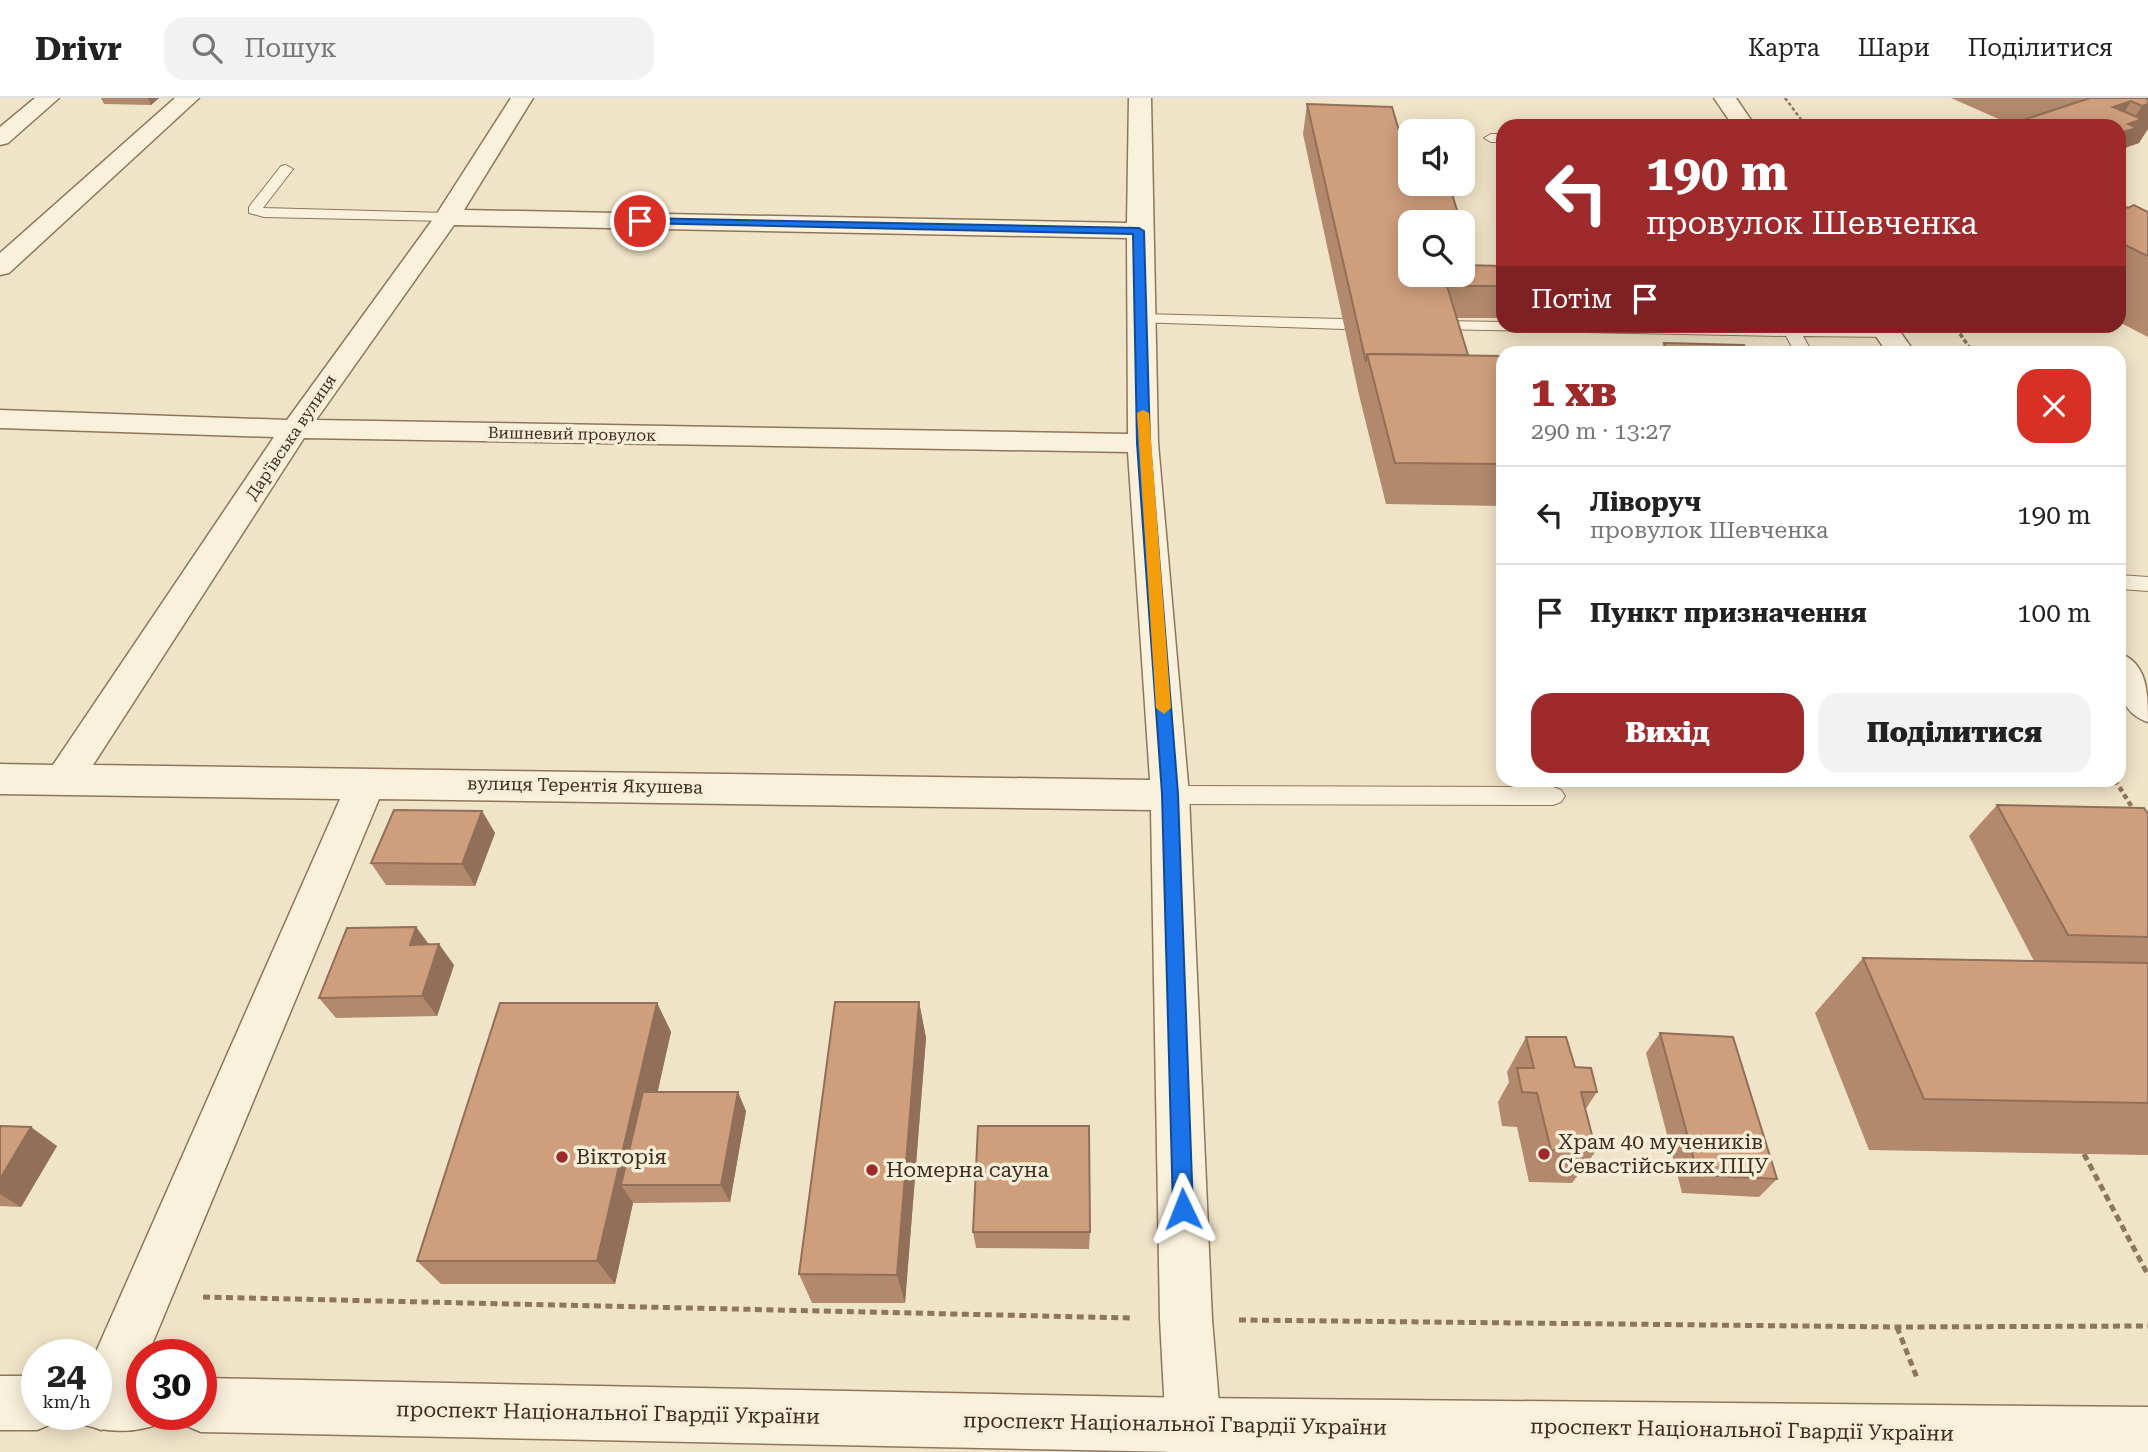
<!DOCTYPE html>
<html lang="uk">
<head>
<meta charset="utf-8">
<style>
	body { margin:0; font-family:"Roboto Serif",serif; background:#f2f2f2; color:#222; height:100vh; display:flex; flex-direction:column; font-size:26px; white-space:nowrap }
	* { box-sizing:border-box; margin:0 }
	p { font-size:23px; color:#767676 }
	.icon { flex:none; width:38px; height:38px; fill:none; stroke:currentColor; stroke-width:2; stroke-linecap:round; stroke-linejoin:round }
	.map { position:relative; flex:1; overflow:hidden }
	.drawer { position:absolute; left:1496px; top:248px; width:630px; height:441px; display:flex; flex-direction:column; background:#fff; border-radius:21px; box-shadow:0 4px 18px #0003 }
	.drawer>* { flex:none }
	.top-card { position:absolute; left:1496px; top:21px; width:630px; height:214px; border-radius:21px; box-shadow:0 4px 18px #0003; background:#9e2a2b; color:#fff; overflow:hidden }
	.buttons { position:absolute; left:1398px; top:21px; display:grid; gap:14px }
	.buttons a { display:grid; place-items:center; width:77px; height:77px; border-radius:14px; background:#fff; box-shadow:0 4px 18px #0003; font-size:35px }
	.speed { position:absolute; left:21px; top:1241px; display:flex; gap:14px; font-size:35px; font-weight:700; text-align:center }
	.speed>* { display:grid; place-content:center; width:91px; height:91px; border-radius:50%; background:#fff; box-shadow:0 4px 18px #0003; line-height:1 }
	.speed small { font-size:18px; font-weight:400 }
	.speed .limit { border:10px solid #d22; background:#fff; color:#111 }
	.pin { position:absolute; display:grid; place-items:center; width:60px; height:60px; color:#fff; margin:-30px; border:4px solid #fff; border-radius:50%; box-shadow:0 2px 7px #0007 }
	.me { position:absolute; width:77px; margin:-38px; rotate:358deg; stroke-linejoin:round; filter:drop-shadow(0 0 5px #0008) }
	.turn { display:flex; align-items:center; gap:24px; height:147px; padding:0 35px; font-size:32px }
	.turn .icon { width:91px; height:91px; stroke-width:2.5 }
	.turn b { display:block; font-size:49px; line-height:60px }
	.then { display:flex; align-items:center; height:66px; padding:0 35px; background:#0003; gap:14px; font-size:26px }
	.round { display:grid; place-items:center; flex:none; width:74px; height:74px; border-radius:21px; background:#f2f2f2 }
	.headline { display:flex; align-items:center; justify-content:space-between; height:119px; padding:0 35px }
	h1 { font-size:42px; font-weight:800; line-height:52px; color:#9e2a2b }
	.cta { display:flex; gap:14px; margin-top:auto; padding:14px 35px }
	.cta a { flex:1; height:80px; border-radius:21px; background:#9e2a2b; color:#fff; font-size:28px; font-weight:800; line-height:80px; text-align:center }
	.cta a+a { background:#f2f2f2; color:#222 }
	ul { padding:0; list-style:none }
	li { display:flex; align-items:center; gap:21px; height:98px; padding:0 35px; border-top:2px solid #e0e0e0 }
	li div { flex:1 }
	li b { display:block; font-size:26px }
	li em { font-style:normal }
	header { display:flex; align-items:center; gap:42px; box-sizing:border-box; height:98px; padding:0 35px; background:#fff; border-bottom:2px solid #e0e0e0 }
	header strong { font-size:33px }
	nav { display:flex; gap:38px; margin-inline-start:auto; font-size:24px }
	.search { width:490px; height:63px; background:#f2f2f2; display:flex; align-items:center; gap:18px; box-sizing:border-box; padding:0 24px; border-radius:21px; color:#767676; font-size:26px }
	.map>svg:first-child { display:block }
	.lines { fill:none; stroke-linecap:round; stroke-linejoin:round }
	.service-casing { stroke:#8d765c; stroke-width:2 }
	.minor-casing { stroke:#8d765c; stroke-width:3 }
	.tertiary-casing { stroke:#8d765c; stroke-width:3 }
	.path-far3 { stroke:#8d765c; stroke-width:2.5; stroke-dasharray:3.5 2.5; stroke-linecap:butt }
	.path-far2 { stroke:#8d765c; stroke-width:3.5; stroke-dasharray:4.5 2.5; stroke-linecap:butt }
	.path-far1 { stroke:#8d765c; stroke-width:4.5; stroke-dasharray:5 3.5; stroke-linecap:butt }
	.path { stroke:#8d765c; stroke-width:5; stroke-dasharray:7 4.5; stroke-linecap:butt }
	.service { fill:#faf1dc; fill-rule:evenodd }
	.minor { fill:#faf1dc; fill-rule:evenodd }
	.tertiary { fill:#faf1dc; fill-rule:evenodd }
	.wall { fill:#b2896c }
	.shaded-wall { fill:#916f58 }
	.building { fill:#cf9f7d; stroke:#916f58; stroke-width:2 }
	.route { fill:#1a73e8; stroke:#114b97; stroke-width:2 }
	.slow { fill:#f59e0b }
	.poi-dot { fill:#9e2a2b; stroke:#f7eed8; stroke-width:2.5 }
	.labels { text-anchor:middle; dominant-baseline:central; stroke-width:7; stroke-linejoin:round; paint-order:stroke }
	.far-street-label { font-size:16px; fill:#3d2e20; stroke:#f7eed8 }
	.street-label { font-size:18px; fill:#3d2e20; stroke:#f7eed8 }
	.near-poi-label { font-size:21px; fill:#3d2e20; stroke:#f7eed8; text-anchor:start }
	.near-street-label { font-size:21px; fill:#3d2e20; stroke:#f7eed8 }
</style>
</head>
<body>
<header>
<strong>Drivr</strong>
<div class="search"><svg class="icon" aria-label="search" viewBox="0 0 24 24"><circle cx="10" cy="10" r="6"/><path d="M15 15l6 6"/></svg>Пошук</div>
<nav><a>Карта</a><a>Шари</a><a>Поділитися</a></nav>
</header>
<div class="map">
<svg width="2148" height="1354" viewBox="0 0 2148 1354">
	<rect width="100%" height="100%" fill="#f0e4c8"/>
	<g class="lines">
		<!-- service casing -->
		<g class="service-casing">
			<g id="service">
				<polygon points="1503,36 1503,44 1491,44 1484,40 1491,36"/>
				<polygon points="286,67 293,71 263,110 447,115 454,119 447,123 264,119 249,115 249,109 281,68"/>
				<polygon points="1141,216 1344,221 1352,226 1344,231 1135,224 1133,221"/>
				<polygon points="1442,223 1503,224 1503,228 1887,229 1895,234 1887,239 1803,238 1813,256 1796,256 1786,238 1436,231 1434,228"/>
				<polygon points="2119,477 2148,479 2148,493 2119,491"/>
				<polygon points="1170,688 1553,689 1561,692 1565,698 1561,704 1553,707 1170,706 1162,703 1158,697 1162,691"/>
			</g>
		</g>
		<!-- minor casing -->
		<g class="minor-casing">
			<g id="minor">
				<polygon points="35,0 59,0 8,45 0,47 0,29"/>
				<polygon points="175,0 199,0 9,175 0,177 0,155"/>
				<path d="M 511,0 L 533,0 L 464,112 L 1127,125 L 1129,0 L 1151,0 L 1158,345 L 1189,697 L 1212,1221 L 1223,1354 L 1167,1354 L 1160,1221 L 1151,712 L 379,701 L 148,1256 L 142,1256 L 142,1272 L 120,1324 L 101,1332 L 82,1324 L 79,1316 L 96,1316 L 95,1256 L 340,701 L 0,696 L 0,666 L 53,667 L 274,339 L 0,330 L 0,312 L 287,322 L 436,117 ZM 454,127 L 1127,140 L 1128,336 L 316,322 ZM 304,340 L 1128,354 L 1150,682 L 93,667 Z"/>
			</g>
		</g>
		<!-- tertiary casing -->
		<g class="tertiary-casing">
			<g id="tertiary">
				<polygon points="1714,0 1736,0 1755,28 1733,28"/>
				<polygon points="1869,228 1896,228 1916,256 1888,256"/>
				<path d="M 2119,555 C 2148,565 2148,596 2148,624 C 2116,614 2119,583 2119,555 Z"/>
				<polygon points="0,1278 37,1278 37,1316 59,1316 56,1324 37,1332 0,1332"/>
				<path d="M 96,1278 L 142,1279 L 142,1316 L 165,1316 L 161,1325 C 134,1336 104,1335 77,1324 L 74,1316 L 96,1316 Z"/>
				<polygon points="201,1280 1193,1300 2148,1309 2148,1354 1180,1354 201,1334 182,1326 178,1316 201,1316"/>
			</g>
		</g>
		<!-- path-far3 -->
		<g class="path-far3">
			<polyline points="1785,0 1806,28"/>
			<polyline points="1954,228 1957,232"/>
		</g>
		<!-- path-far2 -->
		<polyline class="path-far2" points="1956,230 1974,256"/>
		<!-- path-far1 -->
		<polyline class="path-far1" points="2115,682 2135,714"/>
		<!-- path -->
		<g class="path">
			<polyline points="2084,1056 2148,1177"/>
			<polyline points="203,1199 1132,1220"/>
			<polyline points="1239,1222 1897,1229 2148,1228"/>
			<polyline points="1897,1229 1917,1280"/>
		</g>
		<!-- service -->
		<use href="#service" class="service"/>
		<!-- minor -->
		<use href="#minor" class="minor"/>
		<!-- tertiary -->
		<use href="#tertiary" class="tertiary"/>
	</g>
	<!-- wall -->
	<g class="wall">
		<polygon points="101,0 159,0 151,7 104,6"/>
		<polygon points="1951,0 2148,0 2139,45 2127,49 2120,60 2119,28 2010,26"/>
		<polygon points="1307,6 1460,122 1459,124 1410,124 1410,177 1503,168 1503,220 1456,220 1467,257 1503,258 1503,408 1386,406 1359,297 1303,36"/>
		<polygon points="2119,106 2128,110 2148,114 2148,239 2119,224"/>
		<polygon points="1664,245 1747,256 1660,256"/>
		<polygon points="1997,707 2148,716 2148,1057 1869,1052 1815,915 1863,860 2034,863 1969,738"/>
		<polygon points="482,713 495,735 475,788 386,787 371,765"/>
		<polygon points="416,829 429,846 454,867 437,918 336,920 319,900"/>
		<polygon points="919,904 926,940 905,1205 812,1205 799,1176"/>
		<polygon points="657,905 671,934 657,994 746,1013 730,1104 633,1105 615,1186 441,1186 417,1163"/>
		<polygon points="1660,935 1777,1081 1759,1099 1682,1095 1646,955"/>
		<polygon points="1526,939 1575,969 1597,994 1585,1012 1596,1053 1572,1085 1529,1084 1517,1029 1502,1028 1498,1004 1509,984 1507,974"/>
		<polygon points="0,1028 57,1048 21,1109 0,1108"/>
		<polygon points="973,1134 1090,1134 1089,1151 976,1150"/>
	</g>
	<!-- shaded-wall -->
	<g class="shaded-wall">
		<polygon points="148,0 159,0 151,7"/>
		<polygon points="2142,0 2148,0 2148,31 2139,45 2127,49 2119,60 2119,35 2128,26 2132,24 2142,8"/>
		<polygon points="2131,3 2116,28 2113,9"/>
		<polygon points="482,713 495,735 475,788 462,766"/>
		<polygon points="416,829 431,850 410,847"/>
		<polygon points="439,846 454,867 437,918 422,898"/>
		<polygon points="919,904 926,940 905,1205 897,1177"/>
		<polygon points="657,905 671,934 637,1087 621,1087 633,1105 615,1186 597,1163"/>
		<polygon points="738,994 746,1013 730,1104 721,1087"/>
		<polygon points="31,1029 57,1048 21,1109 0,1096 0,1081"/>
	</g>
	<!-- building -->
	<g class="building">
		<polygon points="2090,0 2145,0 2148,1 2148,6 2142,8 2131,3 2113,9 2142,21 2128,26 2137,30 2119,35 2119,28 2005,28"/>
		<polygon points="1307,6 1392,9 1410,70 1410,86 1449,86 1460,122 1424,122 1425,124 1410,124 1410,177 1463,177 1463,167 1503,168 1503,188 1447,188 1468,257 1367,256 1366,264"/>
		<polygon points="2119,106 2128,110 2134,107 2148,114 2148,158 2119,144"/>
		<polygon points="1664,245 1744,247 1747,256 1668,256"/>
		<polygon points="1367,256 1503,258 1503,366 1395,365"/>
		<polygon points="1997,707 2144,710 2148,716 2148,839 2068,837"/>
		<polygon points="394,712 482,713 462,766 371,765"/>
		<polygon points="416,829 410,847 439,846 422,898 319,900 347,830"/>
		<polygon points="1863,860 2148,865 2148,1005 1924,1001"/>
		<polygon points="835,904 919,904 897,1177 799,1176"/>
		<polygon points="500,905 657,905 597,1163 417,1163"/>
		<polygon points="1660,935 1733,939 1777,1081 1698,1077"/>
		<polygon points="1526,939 1566,939 1575,969 1591,970 1597,994 1581,994 1596,1053 1551,1052 1537,995 1522,994 1517,970 1534,970"/>
		<polygon points="643,994 738,994 721,1087 621,1087"/>
		<polygon points="0,1028 31,1029 0,1081"/>
		<polygon points="978,1028 1089,1028 1090,1134 973,1134"/>
	</g>
	<!-- route -->
	<polygon class="route" points="640,120 1139,130 1144,133 1150,345 1178,696 1193,1111 1190,1118 1183,1121 1176,1118 1173,1111 1162,696 1137,345 1133,136 637,125 637,121"/>
	<!-- slow -->
	<polygon class="slow" points="1143,312 1149,315 1171,610 1164,616 1156,610 1137,315"/>
	<!-- markers -->
	<g class="poi-dot">
		<circle cx="1544" cy="1056" r="7"/>
		<circle cx="562" cy="1059" r="7"/>
		<circle cx="872" cy="1072" r="7"/>
	</g>
	<g class="labels">
		<!-- far-street labels -->
		<g class="far-street-label">
			<text transform="translate(572 336) rotate(1)">Вишневий провулок</text>
			<text transform="translate(291 339) rotate(-56)">Дар'ївська вулиця</text>
		</g>
		<!-- street labels -->
		<g class="street-label">
			<text transform="translate(585 687) rotate(1)">вулиця Терентія Якушева</text>
		</g>
		<!-- near-poi labels -->
		<g class="near-poi-label">
			<text x="1558" y="1044">Храм 40 мучеників<tspan x="1558" dy="24">Севастійських ПЦУ</tspan></text>
			<text x="576" y="1059">Вікторія</text>
			<text x="886" y="1072">Номерна сауна</text>
		</g>
		<!-- near-street labels -->
		<g class="near-street-label">
			<text transform="translate(608 1315) rotate(1)">проспект Національної Гвардії України</text>
			<text transform="translate(1175 1326) rotate(1)">проспект Національної Гвардії України</text>
			<text transform="translate(1742 1332) rotate(1)">проспект Національної Гвардії України</text>
		</g>
	</g>
</svg>
<div class="buttons">
<a><svg class="icon" aria-label="sound" viewBox="0 0 24 24"><path d="M4 9h4l5-4v14l-5-4H4zM17 9q2 3 0 6"/></svg></a>
<a><svg class="icon" aria-label="search" viewBox="0 0 24 24"><circle cx="10" cy="10" r="6"/><path d="M15 15l6 6"/></svg></a>
</div>
<div class="speed"><div>24<small>km/h</small></div><div class="limit">30</div></div>
<div class="pin" style="left:640px;top:123px;background:#d93025"><svg class="icon" aria-label="arrive" viewBox="0 0 24 24"><path d="M6 21V4h12l-3 4 3 4H6"/></svg></div>
<svg class="me" style="left:1183px;top:1111px" viewBox="-20 -20 40 40"><path d="M0-17L14 15 0 8-14 15z" fill="#1a73e8" stroke="#fff" stroke-width="4"/></svg>
<div class="top-card">
<div class="turn"><svg class="icon" aria-label="left" viewBox="0 0 24 24"><path d="M17 20v-9H6M10 6l-5 5 5 5"/></svg><div><b>190 m</b>провулок Шевченка</div></div>
<div class="then">Потім<svg class="icon" aria-label="arrive" viewBox="0 0 24 24"><path d="M6 21V4h12l-3 4 3 4H6"/></svg></div>
</div>
<section class="drawer">
<div class="headline"><div><h1>1 хв</h1><p>290 m · 13:27</p></div><a class="round" style="background:#d93025;color:#fff"><svg class="icon" aria-label="close" viewBox="0 0 24 24"><path d="M6 6l12 12M18 6L6 18"/></svg></a></div>
<ul>
<li><svg class="icon" aria-label="left" viewBox="0 0 24 24"><path d="M17 20v-9H6M10 6l-5 5 5 5"/></svg><div><b>Ліворуч</b><p>провулок Шевченка</p></div><em>190 m</em></li>
<li><svg class="icon" aria-label="arrive" viewBox="0 0 24 24"><path d="M6 21V4h12l-3 4 3 4H6"/></svg><div><b>Пункт призначення</b></div><em>100 m</em></li>
</ul>
<div class="cta"><a>Вихід</a><a>Поділитися</a></div>
</section>
</div>
</body>
</html>
